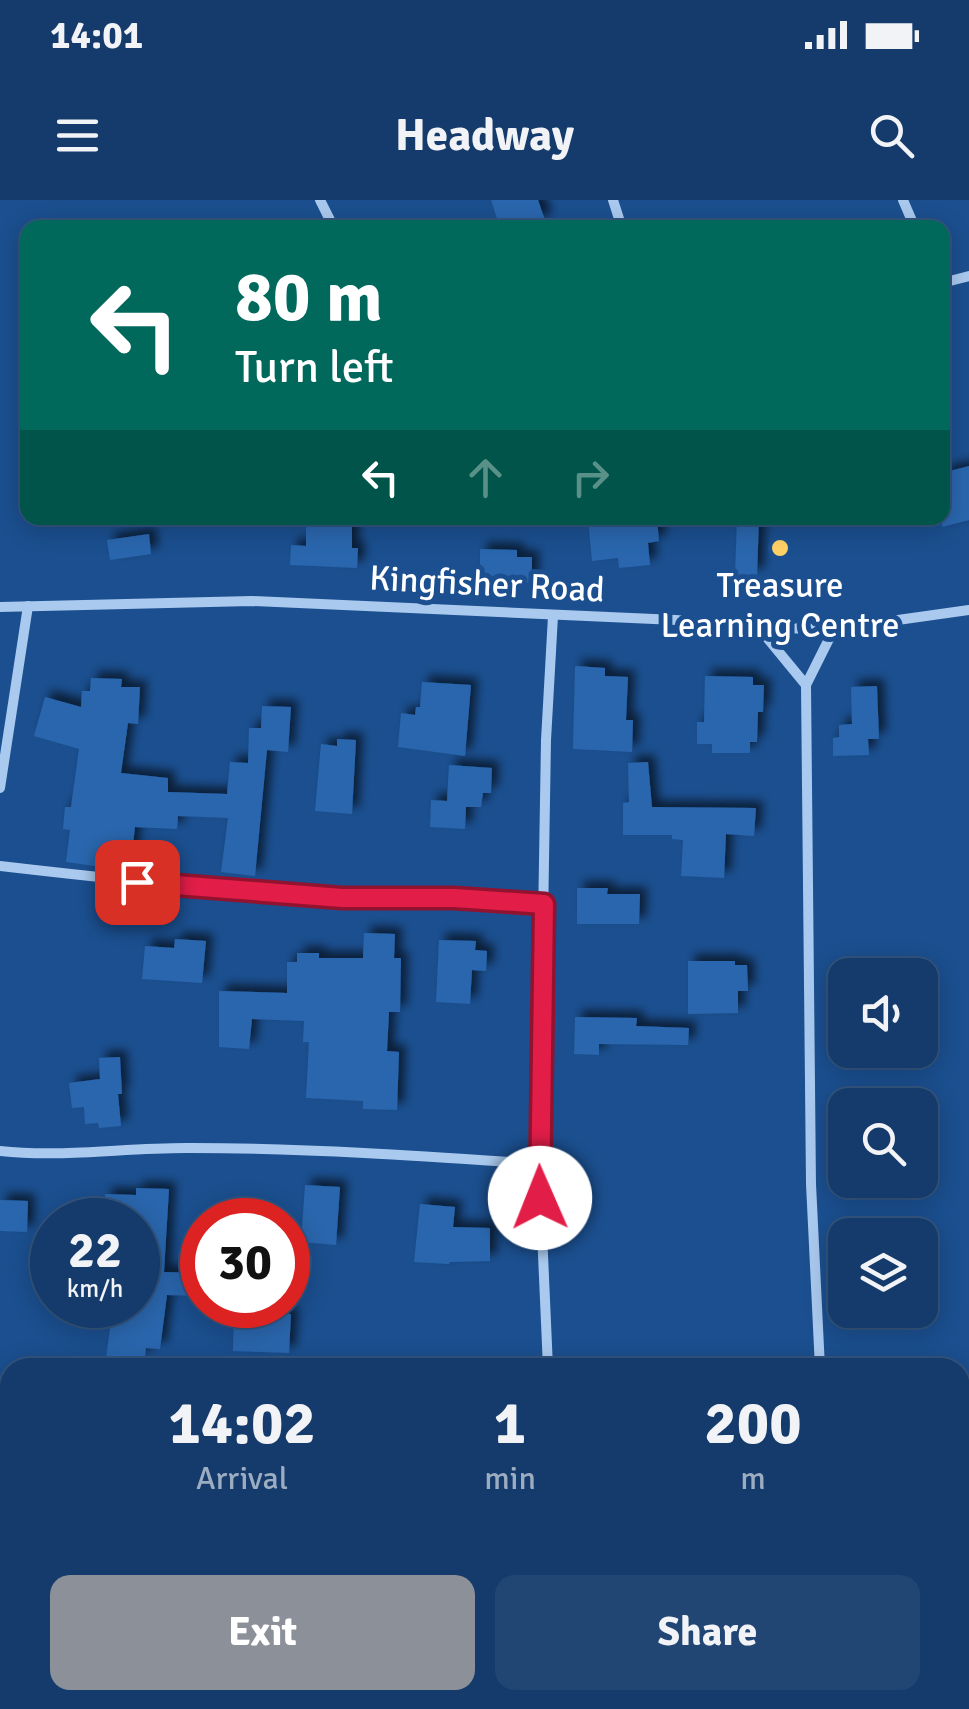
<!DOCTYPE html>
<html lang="en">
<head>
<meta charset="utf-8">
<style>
	body { margin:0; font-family:Signika,sans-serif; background:#214673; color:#f1f3f6; height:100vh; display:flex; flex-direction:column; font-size:38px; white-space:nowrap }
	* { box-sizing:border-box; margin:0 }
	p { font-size:32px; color:#9dadc1 }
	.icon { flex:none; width:55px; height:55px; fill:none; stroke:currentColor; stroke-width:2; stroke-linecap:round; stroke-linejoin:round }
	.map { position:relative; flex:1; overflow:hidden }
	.sheet { position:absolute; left:0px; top:1158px; width:970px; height:352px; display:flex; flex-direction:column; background:#143b6b; border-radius:30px 30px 0 0; box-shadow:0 5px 25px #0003,0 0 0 2px #33557e }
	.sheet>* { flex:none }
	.guide { position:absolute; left:20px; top:20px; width:930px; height:305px; border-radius:20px; box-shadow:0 5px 25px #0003,0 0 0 2px #33557e; background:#00695c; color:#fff; overflow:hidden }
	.tools { position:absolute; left:828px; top:758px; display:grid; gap:20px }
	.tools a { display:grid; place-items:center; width:110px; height:110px; border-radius:20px; background:#143b6b; box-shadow:0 5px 25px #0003,0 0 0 2px #33557e; font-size:50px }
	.speed { position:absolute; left:30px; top:998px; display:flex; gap:20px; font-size:50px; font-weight:700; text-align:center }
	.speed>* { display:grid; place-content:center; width:130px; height:130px; border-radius:50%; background:#143b6b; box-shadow:0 5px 25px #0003,0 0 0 2px #33557e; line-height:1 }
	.speed small { font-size:25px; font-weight:400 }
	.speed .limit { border:15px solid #d22; background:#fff; color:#111 }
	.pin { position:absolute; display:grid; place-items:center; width:85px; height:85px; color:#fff; margin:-42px; border-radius:20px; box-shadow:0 5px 15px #0006 }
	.me { position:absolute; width:110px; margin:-55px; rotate:359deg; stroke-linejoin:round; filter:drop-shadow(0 0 8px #0008) }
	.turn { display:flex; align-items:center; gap:35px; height:210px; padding:0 50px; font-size:45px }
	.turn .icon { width:130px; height:130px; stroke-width:2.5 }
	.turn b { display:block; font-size:70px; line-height:85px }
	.lanes { display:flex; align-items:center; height:95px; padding:0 50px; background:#0003; justify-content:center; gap:50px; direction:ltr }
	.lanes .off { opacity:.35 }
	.eta { display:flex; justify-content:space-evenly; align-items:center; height:170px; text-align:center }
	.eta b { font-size:60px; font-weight:700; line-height:70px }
	.action { display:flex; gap:20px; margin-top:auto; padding:20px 50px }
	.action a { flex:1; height:115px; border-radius:20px; background:#8c9099; color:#fff; font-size:40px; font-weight:700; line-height:115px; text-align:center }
	.action a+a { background:#214673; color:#f1f3f6 }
	.status { display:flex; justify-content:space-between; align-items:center; height:70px; padding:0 50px; background:#143b6b; direction:ltr }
	.status svg { height:28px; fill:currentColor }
	header { display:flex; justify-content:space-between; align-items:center; height:130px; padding:0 50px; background:#143b6b; font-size:45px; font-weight:700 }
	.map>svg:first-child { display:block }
	.building { fill:#2a66ad; filter:url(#shadow) }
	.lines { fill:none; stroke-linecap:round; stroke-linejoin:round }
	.minor { stroke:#a9c9ee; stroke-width:10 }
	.route-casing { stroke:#92132f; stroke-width:25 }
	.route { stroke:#e11d48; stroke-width:18 }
	.poi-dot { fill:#ffd166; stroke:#1b4f8f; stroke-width:4 }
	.labels { text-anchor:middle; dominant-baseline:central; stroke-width:10; stroke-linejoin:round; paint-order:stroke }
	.street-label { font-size:35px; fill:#fff; stroke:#1b4f8f }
	.poi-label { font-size:35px; fill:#fff; stroke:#1b4f8f }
</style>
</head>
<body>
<div class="status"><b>14:01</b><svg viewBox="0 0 49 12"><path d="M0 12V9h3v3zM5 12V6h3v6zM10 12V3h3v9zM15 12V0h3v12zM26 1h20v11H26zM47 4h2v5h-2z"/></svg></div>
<header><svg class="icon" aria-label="menu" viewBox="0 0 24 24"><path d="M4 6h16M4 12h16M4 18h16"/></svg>Headway<svg class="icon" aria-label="search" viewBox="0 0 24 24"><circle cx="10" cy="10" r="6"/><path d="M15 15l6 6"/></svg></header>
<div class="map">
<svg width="969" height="1509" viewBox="0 0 969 1509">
	<defs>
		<filter id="shadow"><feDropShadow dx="7" dy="-7" stdDeviation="5" flood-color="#0009"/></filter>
	</defs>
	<rect width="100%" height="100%" fill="#1b4f8f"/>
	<!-- building -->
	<g class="building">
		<polygon points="491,0 538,0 545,20 523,28 500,28"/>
		<polygon points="969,266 969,320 942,327 942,273"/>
		<polygon points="306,318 352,318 352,348 358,348 357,368 290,365 291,345 306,346"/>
		<polygon points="601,318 657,318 659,341 648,343 650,365 619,368 618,358 592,361 588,319"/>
		<polygon points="737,318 759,318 757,375 735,375"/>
		<polygon points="149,334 151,354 110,360 107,340"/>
		<polygon points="480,349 517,350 517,357 532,357 532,383 480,382"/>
		<polygon points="575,466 605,468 605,476 628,477 626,520 633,520 632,552 573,549"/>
		<polygon points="705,476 753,477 753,485 764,485 763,512 758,512 757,542 750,542 750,553 712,553 712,544 697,544 697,522 704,522"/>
		<polygon points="91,478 122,479 121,487 140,487 138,524 128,523 121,573 168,578 168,592 227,594 230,562 248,563 249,528 261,528 262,506 291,507 288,552 267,550 255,676 221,672 228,618 178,616 177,629 135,627 130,671 66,662 70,630 63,629 65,607 71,607 79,549 34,536 45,497 81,507 82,491 90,491"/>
		<polygon points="422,482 471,485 465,556 398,547 401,513 415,515 416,507 420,507"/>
		<polygon points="877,486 879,539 868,539 869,555 833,556 833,538 839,537 839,525 852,524 851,487"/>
		<polygon points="337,539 356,540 352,614 315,611 321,544 337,546"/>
		<polygon points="648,562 652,607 756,608 754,636 726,634 724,678 681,676 683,640 672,639 672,635 623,635 623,603 629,602 628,563"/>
		<polygon points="449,565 492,568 491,593 483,593 481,607 466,607 465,629 430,627 431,600 447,601"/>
		<polygon points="577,688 608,688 607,694 640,694 639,724 577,724"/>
		<polygon points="364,733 395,734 394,758 401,758 400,812 389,812 387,851 399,852 397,910 363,909 363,901 306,898 309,842 303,842 304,821 252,819 249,849 219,847 219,791 287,793 287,762 297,762 297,753 319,753 319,758 363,758"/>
		<polygon points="175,739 206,741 202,783 142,779 145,746 174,748"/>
		<polygon points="439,740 476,741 475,750 487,751 486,771 472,770 470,804 436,802"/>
		<polygon points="688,761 735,761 735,765 747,765 748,791 738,791 738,813 688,814"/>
		<polygon points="575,817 637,818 636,826 689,828 688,845 599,844 599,855 574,854"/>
		<polygon points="120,857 122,894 118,894 121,926 99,928 98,923 85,924 84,907 72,908 69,883 100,879 99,858"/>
		<polygon points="305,985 340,987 336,1045 301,1042"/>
		<polygon points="136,988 169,989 164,1072 202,1073 202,1096 167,1095 160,1149 146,1148 145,1157 135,1156 135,1162 106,1158 113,1105 138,1105 138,1020 104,1020 105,994 136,995"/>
		<polygon points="0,1000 28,1001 27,1032 0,1031"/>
		<polygon points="420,1004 455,1007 453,1027 490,1028 490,1061 450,1062 449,1064 414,1062"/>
		<polygon points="234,1112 291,1114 289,1153 233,1151"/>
	</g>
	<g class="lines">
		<!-- minor -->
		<g class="minor">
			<polyline points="320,0 334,28"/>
			<polyline points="613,0 622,28"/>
			<polyline points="903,0 915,28"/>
			<polyline points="942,83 969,76"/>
			<polyline points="0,407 252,401 676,420 759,428 834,429 969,410"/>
			<polyline points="759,428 806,485"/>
			<polyline points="0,588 28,406"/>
			<path d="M 0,666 C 112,679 224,691 337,698 C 406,701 475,699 544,704"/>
			<path d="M 0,951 C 64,958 128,947 192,948 C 308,948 423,956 539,964"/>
			<polyline points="548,1168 539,964 546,540 553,416"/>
			<polyline points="820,1168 811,984 806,485 834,429"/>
			<polyline points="960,1194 969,1192"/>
			<polyline points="0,1216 10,1215"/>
			<polyline points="424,1500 429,1509"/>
			<polyline points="955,1500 959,1509"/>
		</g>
	</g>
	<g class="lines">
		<!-- route casing -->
		<g class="route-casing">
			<polyline id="route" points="137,682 342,698 454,698 544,704 540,998"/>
		</g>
		<!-- route -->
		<use href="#route" class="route"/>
	</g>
	<!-- markers -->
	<circle class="poi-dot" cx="780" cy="348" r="10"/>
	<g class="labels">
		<!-- street labels -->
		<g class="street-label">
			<text transform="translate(487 384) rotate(3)">Kingfisher Road</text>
		</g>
		<!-- poi labels -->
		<g class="poi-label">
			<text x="780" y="385">Treasure<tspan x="780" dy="40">Learning Centre</tspan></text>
		</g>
	</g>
</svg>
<div class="tools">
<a><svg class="icon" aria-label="sound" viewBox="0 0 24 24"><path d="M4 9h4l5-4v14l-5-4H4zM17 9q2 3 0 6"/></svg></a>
<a><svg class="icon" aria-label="search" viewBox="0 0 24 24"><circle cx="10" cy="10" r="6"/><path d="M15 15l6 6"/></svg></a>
<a><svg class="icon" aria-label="layers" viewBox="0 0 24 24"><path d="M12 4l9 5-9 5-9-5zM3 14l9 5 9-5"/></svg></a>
</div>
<div class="speed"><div>22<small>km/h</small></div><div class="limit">30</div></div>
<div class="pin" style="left:137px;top:682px;background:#d93025"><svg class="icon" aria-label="arrive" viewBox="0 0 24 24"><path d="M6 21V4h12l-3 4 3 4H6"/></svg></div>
<svg class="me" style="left:540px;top:998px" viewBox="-20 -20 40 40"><circle r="19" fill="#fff"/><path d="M0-13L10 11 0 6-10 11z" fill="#e11d48"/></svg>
<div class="guide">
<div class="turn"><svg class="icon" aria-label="left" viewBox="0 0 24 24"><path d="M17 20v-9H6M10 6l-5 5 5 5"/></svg><div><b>80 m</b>Turn left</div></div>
<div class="lanes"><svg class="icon" aria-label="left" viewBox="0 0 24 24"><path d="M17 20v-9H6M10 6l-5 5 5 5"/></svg><svg class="icon off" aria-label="ahead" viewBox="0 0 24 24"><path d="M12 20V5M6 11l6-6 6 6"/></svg><svg class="icon off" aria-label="right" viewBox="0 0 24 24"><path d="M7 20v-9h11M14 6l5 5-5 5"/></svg></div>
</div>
<section class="sheet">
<div class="eta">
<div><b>14:02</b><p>Arrival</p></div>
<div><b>1</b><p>min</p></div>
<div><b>200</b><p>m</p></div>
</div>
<div class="action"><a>Exit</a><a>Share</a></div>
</section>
</div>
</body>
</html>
